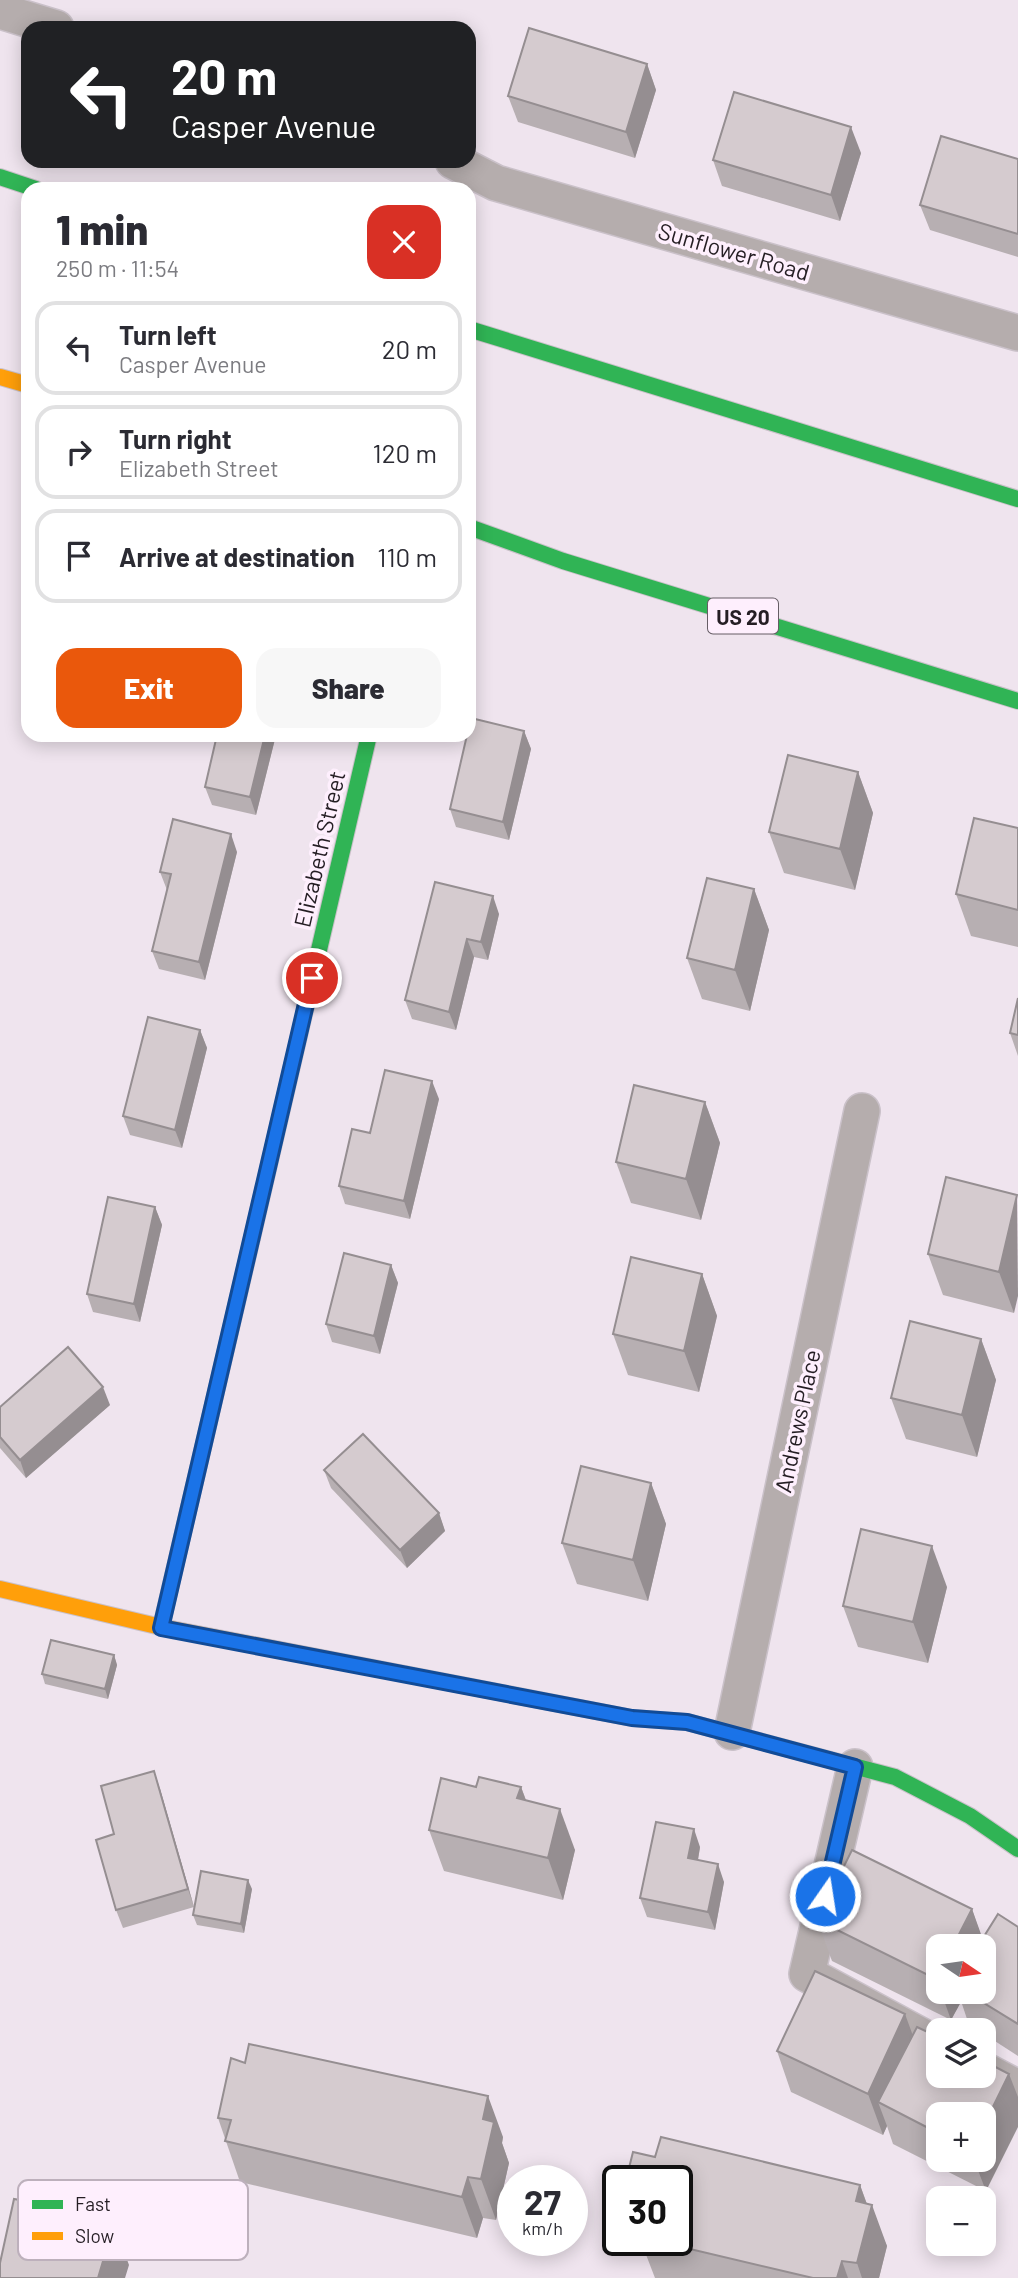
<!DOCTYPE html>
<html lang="en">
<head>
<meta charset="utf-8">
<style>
	body { margin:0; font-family:Barlow,sans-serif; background:#f7f7f7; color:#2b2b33; height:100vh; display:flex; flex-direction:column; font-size:26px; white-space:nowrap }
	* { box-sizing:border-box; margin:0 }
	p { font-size:23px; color:#7c7c81 }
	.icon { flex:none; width:38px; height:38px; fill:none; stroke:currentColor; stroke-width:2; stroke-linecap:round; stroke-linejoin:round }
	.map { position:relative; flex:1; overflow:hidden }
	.side { position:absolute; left:21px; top:182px; width:455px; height:560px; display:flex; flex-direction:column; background:#fff; border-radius:21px; box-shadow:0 4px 18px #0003 }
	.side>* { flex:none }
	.hud { position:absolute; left:21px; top:21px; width:455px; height:147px; border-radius:21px; box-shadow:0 4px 18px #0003; background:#202124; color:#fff; overflow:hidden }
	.needle { width:46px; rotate:103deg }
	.buttons { position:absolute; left:926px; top:1934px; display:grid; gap:14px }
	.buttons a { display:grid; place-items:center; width:70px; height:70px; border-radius:14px; background:#fff; box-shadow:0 4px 18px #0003; font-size:35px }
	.speed { position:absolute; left:497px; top:2165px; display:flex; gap:14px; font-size:35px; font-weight:700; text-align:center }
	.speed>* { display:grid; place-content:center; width:91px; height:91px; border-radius:50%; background:#fff; box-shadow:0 4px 18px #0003; line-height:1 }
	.speed small { font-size:18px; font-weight:400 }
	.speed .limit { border:4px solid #111; border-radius:10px; background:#fff; color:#111 }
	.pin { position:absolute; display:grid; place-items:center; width:60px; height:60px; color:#fff; margin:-30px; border:4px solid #fff; border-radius:50%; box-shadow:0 2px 7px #0007 }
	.me { position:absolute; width:77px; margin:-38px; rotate:13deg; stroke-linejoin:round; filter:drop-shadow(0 0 5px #0008) }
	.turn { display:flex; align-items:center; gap:24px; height:147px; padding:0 35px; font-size:32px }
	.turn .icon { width:91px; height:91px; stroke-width:2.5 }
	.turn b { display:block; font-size:49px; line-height:60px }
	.round { display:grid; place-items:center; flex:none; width:74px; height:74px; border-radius:21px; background:#f7f7f7 }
	.headline { display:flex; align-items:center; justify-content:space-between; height:119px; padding:0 35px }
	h1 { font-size:42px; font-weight:800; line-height:52px }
	.cta { display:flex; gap:14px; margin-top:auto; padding:14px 35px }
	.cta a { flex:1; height:80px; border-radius:21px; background:#ea580c; color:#fff; font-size:28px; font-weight:800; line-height:80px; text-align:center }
	.cta a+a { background:#f7f7f7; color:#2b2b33 }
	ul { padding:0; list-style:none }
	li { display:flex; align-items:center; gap:21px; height:94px; margin:0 14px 10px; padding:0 21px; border:4px solid #e1e1e2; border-radius:21px }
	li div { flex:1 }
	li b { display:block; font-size:26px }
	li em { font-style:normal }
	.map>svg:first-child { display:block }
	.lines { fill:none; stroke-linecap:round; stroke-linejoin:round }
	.street-casing { stroke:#cac1c9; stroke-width:38 }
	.fast-casing { stroke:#cac1c9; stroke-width:18 }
	.slow-casing { stroke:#cac1c9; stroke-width:18 }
	.street { stroke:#b5adad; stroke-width:35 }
	.fast { stroke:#30b455; stroke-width:16 }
	.slow { stroke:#ff9f0a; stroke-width:16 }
	.wall { fill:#b7afb2; fill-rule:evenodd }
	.shaded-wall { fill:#958e91 }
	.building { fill:#d5cbcf; stroke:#958e91; stroke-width:2 }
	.route-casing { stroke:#114b97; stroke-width:18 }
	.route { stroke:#1a73e8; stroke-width:12 }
	.labels { text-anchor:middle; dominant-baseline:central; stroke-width:7; stroke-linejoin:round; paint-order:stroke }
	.shield { fill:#feeffd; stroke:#665d65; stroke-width:2 }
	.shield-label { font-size:21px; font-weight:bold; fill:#251e24 }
	.street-label { font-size:23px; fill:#251e24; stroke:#feeffd }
	.key { fill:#feeffd; stroke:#bdb0bc; stroke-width:2 }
	.key-label { font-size:19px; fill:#251e24 }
</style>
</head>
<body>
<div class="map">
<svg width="1018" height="2278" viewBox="0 0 1018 2278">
	<rect width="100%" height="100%" fill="#efe4ee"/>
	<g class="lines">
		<!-- street casing -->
		<g class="street-casing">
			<g id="street">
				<polyline points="0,11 56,28"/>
				<polyline points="453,161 496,183 1018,333"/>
				<polyline points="732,1732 862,1111"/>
				<polyline points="855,1767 807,1974 938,2045"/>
				<polyline points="984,2070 1018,2088"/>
			</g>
		</g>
		<!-- fast casing -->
		<g class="fast-casing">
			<g id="fast">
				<polyline points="0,177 36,189"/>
				<polyline points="469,329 1018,499"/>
				<polyline points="469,527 563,561 1018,701"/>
				<polyline points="252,1238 369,735"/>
				<polyline points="405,1674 632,1718 687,1722 895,1777 970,1816 1018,1849"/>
			</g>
		</g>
		<!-- slow casing -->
		<g class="slow-casing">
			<g id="slow">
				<polyline points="0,377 28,385"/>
				<polyline points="0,1589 161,1627 405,1674"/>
				<polyline points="161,1627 252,1238"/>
			</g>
		</g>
		<!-- street -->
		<use href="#street" class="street"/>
		<!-- fast -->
		<use href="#fast" class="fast"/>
		<!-- slow -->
		<use href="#slow" class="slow"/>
	</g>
	<!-- wall -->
	<g class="wall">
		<polygon points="647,64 656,90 635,158 518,122 508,96"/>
		<polygon points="861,153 840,221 722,186 713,160"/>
		<polygon points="1018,159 1018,257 930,230 920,205"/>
		<polygon points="524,731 531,749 509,840 456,827 450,809"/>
		<polygon points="217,735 276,735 256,815 212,805 205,787"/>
		<polygon points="858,772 873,813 855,890 784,873 769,832"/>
		<polygon points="1018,828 1018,947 971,936 956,894"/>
		<polygon points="237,852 205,980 159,969 152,951 167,890 160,872"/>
		<polygon points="435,882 499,914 488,960 474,957 456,1030 412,1019 405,1000"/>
		<polygon points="754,889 769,930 750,1011 702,999 687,958"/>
		<polygon points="1018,998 1018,1056 1010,1033"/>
		<polygon points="200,1030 207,1048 182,1148 130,1135 123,1116"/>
		<polygon points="439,1099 410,1219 345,1204 339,1186 370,1133"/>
		<polygon points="705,1102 720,1143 701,1220 631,1203 616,1162"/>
		<polygon points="1017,1195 1014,1313 943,1295 928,1254"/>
		<polygon points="155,1207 162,1225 140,1322 93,1312 87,1294"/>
		<polygon points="391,1265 398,1283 380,1354 332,1342 326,1324"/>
		<polygon points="702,1274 717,1316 699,1392 628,1375 613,1334"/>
		<polygon points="981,1339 996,1380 977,1457 906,1439 891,1398"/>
		<polygon points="110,1405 26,1478 0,1448 0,1407"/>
		<polygon points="324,1470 439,1513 445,1531 407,1568 331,1488"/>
		<polygon points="651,1483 666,1524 648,1601 577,1584 562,1543"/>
		<polygon points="947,1587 928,1663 858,1647 843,1606"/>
		<polygon points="114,1655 117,1665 108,1699 45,1684 42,1674"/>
		<polygon points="476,1787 521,1787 526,1800 575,1850 563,1900 444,1871 429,1830"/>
		<polygon points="160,1789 194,1907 123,1928 116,1910 114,1834"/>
		<polygon points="700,1847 698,1860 724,1882 715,1930 647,1917 640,1898"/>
		<polygon points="252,1889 244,1933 197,1925 193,1915"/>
		<path d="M 972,1909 L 982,1939 L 1018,1927 L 1018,2056 L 984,2034 L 984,2030 L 977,2030 L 969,2025 L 961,2001 L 951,2020 L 832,1961 L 817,1920 ZM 938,1946 L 984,1992 L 938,1992 Z"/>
		<path d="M 913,2035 L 984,2076 L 986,2191 L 893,2144 L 887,2126 L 883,2135 L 791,2092 L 777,2051 ZM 938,2114 L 984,2160 L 938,2160 Z"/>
		<polygon points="245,2063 503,2137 502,2143 509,2163 496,2220 483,2218 477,2238 240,2182 218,2118"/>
		<polygon points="655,2157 860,2185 867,2204 887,2246 879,2278 655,2278 645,2252 634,2249 631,2240 677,2240"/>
	</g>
	<!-- shaded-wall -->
	<g class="shaded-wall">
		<polygon points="647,64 656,90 635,158 626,132"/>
		<polygon points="851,127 861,153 840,221 831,195"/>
		<polygon points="524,731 531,749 509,840 503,822"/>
		<polygon points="265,735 276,735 256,815 250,797"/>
		<polygon points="858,772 873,813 855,890 840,849"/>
		<polygon points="231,834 237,852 205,980 199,962"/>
		<polygon points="754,889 769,930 750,1011 735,970"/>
		<polygon points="493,896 499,914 488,960 481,942"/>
		<polygon points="467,939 474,957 456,1030 449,1012"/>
		<polygon points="200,1030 207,1048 182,1148 175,1130"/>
		<polygon points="432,1081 439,1099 410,1219 404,1201"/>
		<polygon points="705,1102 720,1143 701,1220 686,1179"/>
		<polygon points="1017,1195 1018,1296 1014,1313 999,1272"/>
		<polygon points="155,1207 162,1225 140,1322 134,1304"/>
		<polygon points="391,1265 398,1283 380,1354 374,1336"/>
		<polygon points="702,1274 717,1316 699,1392 684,1351"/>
		<polygon points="981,1339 996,1380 977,1457 962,1415"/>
		<polygon points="103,1387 110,1405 26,1478 20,1460"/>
		<polygon points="651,1483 666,1524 648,1601 633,1560"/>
		<polygon points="439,1513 445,1531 407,1568 400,1550"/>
		<polygon points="932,1546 947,1587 928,1663 913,1622"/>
		<polygon points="114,1655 117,1665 108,1699 105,1689"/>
		<polygon points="154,1771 160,1789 194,1907 188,1889"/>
		<polygon points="521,1787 536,1828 517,1798"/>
		<polygon points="560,1809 575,1850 563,1900 548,1858"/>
		<polygon points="694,1829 700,1847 695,1877 688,1858"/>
		<polygon points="718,1864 724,1882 715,1930 708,1912"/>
		<polygon points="248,1880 252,1889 244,1933 241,1924"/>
		<polygon points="972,1909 987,1951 984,1946 953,1946"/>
		<polygon points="941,1992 957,1992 961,2002 951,2020"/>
		<polygon points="905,2014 920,2055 878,2102 887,2126 883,2135 868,2094"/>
		<polygon points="1009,2074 1018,2097 1018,2127 986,2191 974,2160 984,2160 984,2125"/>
		<polygon points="488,2096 503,2137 502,2143 509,2163 496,2220 481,2179 483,2119"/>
		<polygon points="468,2177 483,2218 477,2238 462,2197"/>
		<polygon points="860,2185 870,2213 872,2205 887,2246 879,2278 862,2278 857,2263 856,2201"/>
		<polygon points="96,2192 111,2233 114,2224 129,2265 125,2278 98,2278 91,2217"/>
		<polygon points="842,2261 848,2278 837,2278"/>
	</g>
	<!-- building -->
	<g class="building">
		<polygon points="529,28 647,64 626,132 508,96"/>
		<polygon points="734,92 851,127 831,195 713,160"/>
		<polygon points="941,136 1018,159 1018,234 920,205"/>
		<polygon points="471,718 524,731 503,822 450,809 467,735 469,735 469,727"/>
		<polygon points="217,735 265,735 250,797 205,787"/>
		<polygon points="788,755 858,772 840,849 769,832"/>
		<polygon points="974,818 1018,828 1018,910 956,894"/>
		<polygon points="173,819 231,834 199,962 152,951 171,874 160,872"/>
		<polygon points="707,878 754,889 735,970 687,958"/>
		<polygon points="435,882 493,896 481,942 467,939 449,1012 405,1000"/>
		<polygon points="1018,998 1018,1035 1010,1033"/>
		<polygon points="148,1017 200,1030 175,1130 123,1116"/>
		<polygon points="385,1070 432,1081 404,1201 339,1186 352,1129 370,1133"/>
		<polygon points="634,1085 705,1102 686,1179 616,1162"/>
		<polygon points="946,1177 1017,1195 999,1272 928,1254"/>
		<polygon points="108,1197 155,1207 134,1304 87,1294"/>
		<polygon points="344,1253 391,1265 374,1336 326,1324"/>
		<polygon points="631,1257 702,1274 684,1351 613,1334"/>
		<polygon points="910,1321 981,1339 962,1415 891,1398"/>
		<polygon points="68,1347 103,1387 20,1460 0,1437 0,1407"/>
		<polygon points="363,1434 439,1513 400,1550 324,1470"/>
		<polygon points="581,1466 651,1483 633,1560 562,1543"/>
		<polygon points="861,1529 932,1546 913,1622 843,1606"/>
		<polygon points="51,1640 114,1655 105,1689 42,1674"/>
		<polygon points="154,1771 188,1889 116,1910 96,1840 114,1834 101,1786"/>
		<polygon points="479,1777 521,1787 517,1798 560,1809 548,1858 429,1830 441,1778 476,1787"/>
		<polygon points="656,1822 694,1829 688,1858 718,1864 708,1912 640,1898"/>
		<polygon points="852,1850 972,1909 953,1946 938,1946 938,1976 936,1979 817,1920"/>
		<polygon points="201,1871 248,1880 241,1924 193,1915"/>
		<polygon points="998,1914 1018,1927 1018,2024 966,1992 984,1992 984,1946 978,1946"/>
		<polygon points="815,1971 905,2014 868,2094 777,2051"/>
		<polygon points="917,2027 938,2037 938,2076 984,2076 984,2061 1009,2074 984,2125 984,2114 938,2114 938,2133 878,2102"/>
		<polygon points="249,2044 488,2096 483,2119 494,2122 481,2179 468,2177 462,2197 225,2141 231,2120 218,2118 231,2058 245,2063"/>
		<polygon points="661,2137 860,2185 856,2201 872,2205 857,2263 842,2261 837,2278 813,2278 652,2240 677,2240 677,2180 626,2180 633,2152 655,2157"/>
		<polygon points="42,2181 96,2192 91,2217 114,2224 98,2278 0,2278 0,2263 14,2199 36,2203"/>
	</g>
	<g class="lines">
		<!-- route casing -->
		<g class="route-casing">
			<polyline id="route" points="312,978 161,1628 632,1718 687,1722 855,1767 825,1896"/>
		</g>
		<!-- route -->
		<use href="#route" class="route"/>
	</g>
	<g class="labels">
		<!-- shield labels -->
		<rect class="shield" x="708" y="598.5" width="70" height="35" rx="5"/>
		<g class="shield-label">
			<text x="743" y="616">US 20</text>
		</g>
		<!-- street labels -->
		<g class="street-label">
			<text transform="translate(734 251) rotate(16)">Sunflower Road</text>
			<text transform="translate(319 849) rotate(-77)">Elizabeth Street</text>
			<text transform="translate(797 1421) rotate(-78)">Andrews Place</text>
		</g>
	</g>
	<!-- legend -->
	<rect x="18" y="2180" width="230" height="80" rx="10" class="key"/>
	<rect x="32" y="2200" width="31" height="9" fill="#30b455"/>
	<rect x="32" y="2232" width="31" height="8" fill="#ff9f0a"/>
	<g class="key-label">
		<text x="75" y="2211">Fast</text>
		<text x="75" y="2243">Slow</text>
	</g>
</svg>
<div class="buttons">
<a><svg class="needle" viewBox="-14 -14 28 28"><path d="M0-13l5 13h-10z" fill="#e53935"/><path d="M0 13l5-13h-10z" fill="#7c7c81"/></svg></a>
<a><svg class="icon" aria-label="layers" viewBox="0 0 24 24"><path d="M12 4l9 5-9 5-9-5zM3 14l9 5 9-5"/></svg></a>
<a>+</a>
<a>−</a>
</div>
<div class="speed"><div>27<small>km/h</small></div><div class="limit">30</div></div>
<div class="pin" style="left:312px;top:978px;background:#d93025"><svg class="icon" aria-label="arrive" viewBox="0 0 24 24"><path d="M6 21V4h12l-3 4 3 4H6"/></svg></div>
<svg class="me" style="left:825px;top:1896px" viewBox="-20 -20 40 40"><circle r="17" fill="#1a73e8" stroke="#fff" stroke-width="3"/><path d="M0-11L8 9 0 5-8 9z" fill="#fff"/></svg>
<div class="hud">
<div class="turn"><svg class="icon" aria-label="left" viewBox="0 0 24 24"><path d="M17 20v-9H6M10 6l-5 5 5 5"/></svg><div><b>20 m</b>Casper Avenue</div></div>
</div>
<section class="side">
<div class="headline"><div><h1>1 min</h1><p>250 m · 11:54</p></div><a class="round" style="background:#d93025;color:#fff"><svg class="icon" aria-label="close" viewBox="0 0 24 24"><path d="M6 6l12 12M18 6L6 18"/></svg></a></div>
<ul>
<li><svg class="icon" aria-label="left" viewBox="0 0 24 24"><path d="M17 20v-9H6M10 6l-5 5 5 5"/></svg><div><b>Turn left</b><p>Casper Avenue</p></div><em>20 m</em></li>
<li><svg class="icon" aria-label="right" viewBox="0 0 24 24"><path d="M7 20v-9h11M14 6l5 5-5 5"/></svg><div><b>Turn right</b><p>Elizabeth Street</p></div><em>120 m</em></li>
<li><svg class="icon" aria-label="arrive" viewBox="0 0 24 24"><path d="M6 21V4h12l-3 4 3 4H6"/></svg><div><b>Arrive at destination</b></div><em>110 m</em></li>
</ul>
<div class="cta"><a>Exit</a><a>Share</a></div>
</section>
</div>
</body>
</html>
